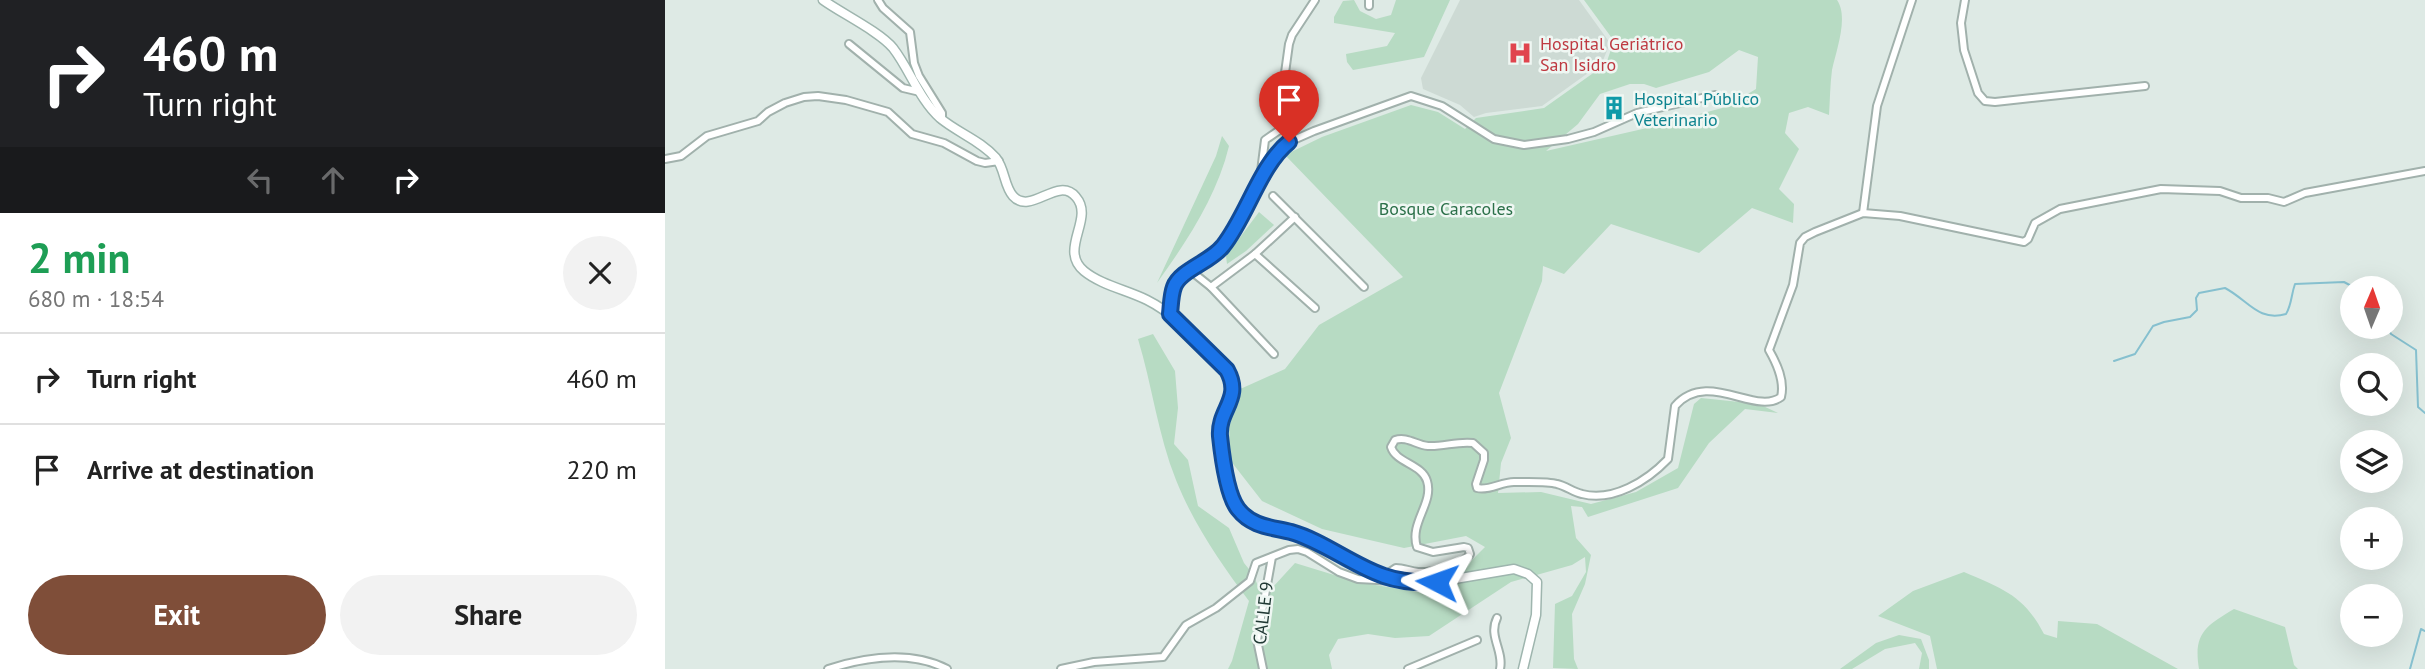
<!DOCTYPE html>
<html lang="en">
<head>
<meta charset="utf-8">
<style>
	body { margin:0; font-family:"PT Sans",sans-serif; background:#f2f2f2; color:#222; height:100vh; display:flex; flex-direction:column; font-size:26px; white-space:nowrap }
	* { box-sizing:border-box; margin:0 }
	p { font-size:23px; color:#767676 }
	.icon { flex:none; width:38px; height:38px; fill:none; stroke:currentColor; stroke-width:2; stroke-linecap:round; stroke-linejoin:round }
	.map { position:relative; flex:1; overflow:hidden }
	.sheet { display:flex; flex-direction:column; background:#fff; width:665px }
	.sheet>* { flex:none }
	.top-card { background:#202124; color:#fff; overflow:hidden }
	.needle { width:46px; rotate:2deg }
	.fabs { position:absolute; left:1675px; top:276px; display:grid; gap:14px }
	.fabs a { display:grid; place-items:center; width:63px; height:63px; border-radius:50%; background:#fff; box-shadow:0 7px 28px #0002; font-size:35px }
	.pin { position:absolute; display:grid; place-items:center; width:60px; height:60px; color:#fff; margin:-72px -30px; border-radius:50% 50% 50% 0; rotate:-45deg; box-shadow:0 0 7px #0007 }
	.pin .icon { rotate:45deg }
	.me { position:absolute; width:77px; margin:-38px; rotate:274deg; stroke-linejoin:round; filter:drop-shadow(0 0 5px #0008) }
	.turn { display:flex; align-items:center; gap:24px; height:147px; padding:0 28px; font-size:32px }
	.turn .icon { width:91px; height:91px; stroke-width:2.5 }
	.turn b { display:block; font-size:49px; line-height:60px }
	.lanes { display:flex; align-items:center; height:66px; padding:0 28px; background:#0003; justify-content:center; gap:35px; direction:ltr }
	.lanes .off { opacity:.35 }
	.round { display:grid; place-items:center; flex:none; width:74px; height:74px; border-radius:37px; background:#f2f2f2 }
	.head { display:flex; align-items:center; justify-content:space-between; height:119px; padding:0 28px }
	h1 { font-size:42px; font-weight:700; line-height:52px; color:#1e9e55 }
	.action { display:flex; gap:14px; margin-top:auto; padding:14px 28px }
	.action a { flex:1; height:80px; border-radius:42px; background:#7f4e39; color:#fff; font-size:28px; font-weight:700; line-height:80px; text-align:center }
	.action a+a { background:#f2f2f2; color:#222 }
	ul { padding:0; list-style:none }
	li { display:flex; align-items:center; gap:21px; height:91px; padding:0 28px; border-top:2px solid #e0e0e0 }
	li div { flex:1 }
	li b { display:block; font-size:26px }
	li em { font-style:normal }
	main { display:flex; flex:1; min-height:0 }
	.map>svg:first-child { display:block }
	.built { fill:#cddad4 }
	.green { fill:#b7dbc3; fill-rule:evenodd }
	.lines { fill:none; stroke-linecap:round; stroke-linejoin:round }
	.stream { stroke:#86c0cf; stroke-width:2 }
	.street-casing { stroke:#a1b1ac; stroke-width:10 }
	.secondary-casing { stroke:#9eb5ae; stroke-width:11 }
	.street { stroke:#fff; stroke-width:6 }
	.secondary { stroke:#fff; stroke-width:8 }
	.route-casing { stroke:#114b97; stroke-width:18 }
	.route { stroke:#1a73e8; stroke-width:12 }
	.labels { text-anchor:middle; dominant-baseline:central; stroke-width:5; stroke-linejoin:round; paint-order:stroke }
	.health-label { font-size:18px; fill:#be3a42; stroke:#eff7f3; text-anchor:start }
	.culture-label { font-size:18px; fill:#0d838f; stroke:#eff7f3; text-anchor:start }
	.park-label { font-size:18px; fill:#2b7049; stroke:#eff7f3 }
	.street-label { font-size:18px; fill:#203934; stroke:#eff7f3 }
</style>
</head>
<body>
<main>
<section class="sheet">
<div class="top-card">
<div class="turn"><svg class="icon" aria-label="right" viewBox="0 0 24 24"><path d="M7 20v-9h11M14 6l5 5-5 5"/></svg><div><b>460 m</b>Turn right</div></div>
<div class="lanes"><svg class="icon off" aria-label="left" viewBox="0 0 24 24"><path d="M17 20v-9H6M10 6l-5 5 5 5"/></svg><svg class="icon off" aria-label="ahead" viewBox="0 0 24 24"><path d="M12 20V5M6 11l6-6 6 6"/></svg><svg class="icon" aria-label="right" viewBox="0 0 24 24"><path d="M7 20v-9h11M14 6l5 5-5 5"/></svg></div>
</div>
<div class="head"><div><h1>2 min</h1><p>680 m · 18:54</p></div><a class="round"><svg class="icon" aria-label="close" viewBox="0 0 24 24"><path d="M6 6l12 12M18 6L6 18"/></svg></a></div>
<ul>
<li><svg class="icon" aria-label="right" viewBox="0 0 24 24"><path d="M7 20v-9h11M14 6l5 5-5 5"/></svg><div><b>Turn right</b></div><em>460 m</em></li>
<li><svg class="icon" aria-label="arrive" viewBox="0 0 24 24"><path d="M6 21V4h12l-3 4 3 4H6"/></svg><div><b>Arrive at destination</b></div><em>220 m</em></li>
</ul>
<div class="action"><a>Exit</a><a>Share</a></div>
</section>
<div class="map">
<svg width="1760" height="669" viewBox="0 0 1760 669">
	<rect width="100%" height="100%" fill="#deeae5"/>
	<!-- built -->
	<polygon class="built" points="795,0 914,0 945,43 937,63 877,106 821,113 809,117 795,105 758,89 756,78"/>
	<!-- green -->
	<g class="green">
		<polygon points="689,0 695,11 711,19 726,15 731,0 785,0 759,57 688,70 682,62 681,54 722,46 730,33 669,23 669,17 678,1"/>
		<path d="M 919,0 L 1172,0 C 1184,17 1171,51 1167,70 C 1165,85 1165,100 1164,115 L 1143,107 L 1124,113 L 1120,133 L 1134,149 L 1114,189 L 1129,204 L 1128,223 L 1087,208 L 1034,253 L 946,224 L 899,274 L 878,266 L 877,281 L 834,393 L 846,438 L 836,463 L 833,493 L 876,492 L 926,504 L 971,492 L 1013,468 L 1029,404 L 1036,398 L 1094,404 L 1113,413 L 1080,409 L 1044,443 L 1013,488 L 923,517 L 917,507 L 906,506 L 911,538 L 926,555 L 920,584 L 907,614 L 909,659 L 913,669 L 888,668 L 890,604 L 907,596 L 921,572 L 920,557 L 907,565 L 846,582 L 764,636 L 730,638 L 703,634 L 673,639 L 664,655 L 667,669 L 563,669 L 567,661 L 584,601 C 556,564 528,523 511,480 C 493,435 487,385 473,339 L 488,334 L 510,371 L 513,408 L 509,444 L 523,460 L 533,506 L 564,528 L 579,563 L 588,574 L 598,598 L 630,563 L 692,582 L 772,595 L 820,547 L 801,536 L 739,548 L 657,529 L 597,501 L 565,460 L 564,428 L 573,390 L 620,369 L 654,325 L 738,277 L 620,155 L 657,137 L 746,105 L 773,112 L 800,129 L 811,118 L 879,108 L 941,64 L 949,41 ZM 1074,50 L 1093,57 L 1091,89 L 1061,107 L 982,128 L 881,151 L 913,124 L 935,94 L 965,84 L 979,84 L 991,88 L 1044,72 Z"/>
		<path d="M 557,136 L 564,146 C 552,196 522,241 492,283 L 551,156 Z"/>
		<polygon points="594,212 609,225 581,251 562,264 561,256"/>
		<path d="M 1299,572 C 1336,588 1359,595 1379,634 L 1392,638 L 1393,621 L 1432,624 L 1513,669 L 1272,669 L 1265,636 L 1213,616 L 1248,591 Z"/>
		<path d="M 1569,609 L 1620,627 L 1629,665 L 1633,669 L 1534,669 C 1528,633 1541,626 1569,609 Z"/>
		<polygon points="1234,635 1256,639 1264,660 1264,669 1254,669 1257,653 1250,643 1220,649 1187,669 1175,669 1211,643"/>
	</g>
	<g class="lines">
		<!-- stream -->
		<g class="stream">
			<polyline points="1722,327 1726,334 1751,350 1753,407 1760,413"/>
			<path d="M 1449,361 L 1470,354 L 1488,326 L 1499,322 L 1525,317 L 1532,310 L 1531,298 L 1534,293 L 1560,288 C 1583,300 1593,322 1621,314 C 1627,304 1626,295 1630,284 L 1679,282 L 1692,289"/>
			<polyline points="1745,669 1756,629 1760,631"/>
		</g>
		<!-- street casing -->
		<g class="street-casing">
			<g id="street">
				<polyline points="213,0 218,8 245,32 249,63 254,76 277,113 277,120"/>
				<polyline points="1300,0 1296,23 1299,50 1313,93 1320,101 1330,102 1480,86"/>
				<polyline points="704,6 704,0"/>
				<polyline points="184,44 238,88 255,92"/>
				<polyline points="0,159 16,156 42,136 93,121 103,112 120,103 139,97 153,96 181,100 223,112 247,134 279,143 312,161 320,163 334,161"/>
				<polyline points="595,179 600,140 616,129 619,123 619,80 624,44 627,35 650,0"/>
				<polyline points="608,196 699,287"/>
				<polyline points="1198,213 1212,106 1247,0"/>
				<polyline points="590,254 650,308"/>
				<polyline points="526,271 546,287 609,354"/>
				<polyline points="546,287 590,254 630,217"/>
				<path d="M 505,314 C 506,305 506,295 509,287 C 516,270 541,265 552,253 C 580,223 591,182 614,149 L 624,142 L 649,131 L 746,96 L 777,106 L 829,139 L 859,145 L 903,139 L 929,132 L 972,113 L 1050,95"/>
				<path d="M 719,576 L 731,568 C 738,568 745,571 753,572 C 765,573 799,565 805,554 L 803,548 L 799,547 L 768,552 L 752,547 C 744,523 769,503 762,481 C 757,464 731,463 726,447 L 730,440 C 742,436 751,445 763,446 C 778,447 792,441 808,443 L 819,453 L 819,460 L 811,484 L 812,488 C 824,491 836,482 849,482 C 860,482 883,481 892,484 C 901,486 908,492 917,494 C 948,502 982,481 1003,459 L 1010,406 C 1043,369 1090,416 1116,397 C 1120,381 1112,364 1104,350 L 1128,285 L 1135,243 L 1140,237 L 1150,232 L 1198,213 L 1235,216 L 1359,242 L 1363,239 L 1370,223 L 1395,209 L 1496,189 L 1555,191 L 1576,198 L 1603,198 L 1619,202 L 1640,193 L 1760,171"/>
				<path d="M 832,618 C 823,636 839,651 835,669"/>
				<path d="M 163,669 C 201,657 245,650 282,669"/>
				<polyline points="396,669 429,662 498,657 521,625 551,608 585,581 591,563 624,550 633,549 642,552 674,572 693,579 731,581"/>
				<polyline points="598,669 592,640 607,557"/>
				<polyline points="743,669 812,640"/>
			</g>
		</g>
		<!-- secondary casing -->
		<g class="secondary-casing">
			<path id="secondary" d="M 158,0 C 176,13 215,32 228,48 C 245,70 254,99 275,118 C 293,133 315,140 331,158 C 340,169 339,186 348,196 C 366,216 393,175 411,197 C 430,219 393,249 419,271 C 436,285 462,290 482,300 C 506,312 524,331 542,350 C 554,362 566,372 569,389 L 555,423 L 555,436 L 565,494 L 573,509 L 591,525 L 629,533 L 719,576 L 750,583 L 772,582 L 849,569 L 863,574 L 872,582 L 871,615 L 858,669"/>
		</g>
		<!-- street -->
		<use href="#street" class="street"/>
		<!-- secondary -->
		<use href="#secondary" class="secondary"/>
	</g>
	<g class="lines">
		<!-- route casing -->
		<g class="route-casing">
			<path id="route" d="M 624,142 C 595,165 582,216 558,246 C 546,262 515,270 509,287 C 506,295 506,305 505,314 L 562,370 C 578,399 553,409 555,436 C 557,455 562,495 573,509 C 587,527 606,527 626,532 C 658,541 687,565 719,576 C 736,582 754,583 772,582"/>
		</g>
		<!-- route -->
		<use href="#route" class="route"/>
	</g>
	<!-- icons -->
	<defs>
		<g id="hospital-bare" transform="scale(1.89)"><path d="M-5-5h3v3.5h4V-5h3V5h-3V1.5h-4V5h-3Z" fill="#e0444e" stroke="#eff7f3" stroke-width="2.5" paint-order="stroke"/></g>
		<g id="building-bare" transform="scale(1.89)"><path d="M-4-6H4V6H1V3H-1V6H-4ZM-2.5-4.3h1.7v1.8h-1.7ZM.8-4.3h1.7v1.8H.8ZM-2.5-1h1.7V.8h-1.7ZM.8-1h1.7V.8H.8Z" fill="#0f9aa8" stroke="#eff7f3" stroke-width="2.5" paint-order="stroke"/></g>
	</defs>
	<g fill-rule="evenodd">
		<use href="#hospital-bare" x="855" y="53"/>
		<use href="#building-bare" x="949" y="108"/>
	</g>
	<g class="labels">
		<!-- health labels -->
		<g class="health-label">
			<text x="875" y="43">Hospital Geriátrico<tspan x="875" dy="21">San Isidro</tspan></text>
		</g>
		<!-- culture labels -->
		<g class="culture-label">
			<text x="969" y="98">Hospital Público<tspan x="969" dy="21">Veterinario</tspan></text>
		</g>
		<!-- park labels -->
		<g class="park-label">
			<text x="781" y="208">Bosque Caracoles</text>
		</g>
		<!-- street labels -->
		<g class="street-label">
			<text transform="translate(598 613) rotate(-83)">CALLE 9</text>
		</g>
	</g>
</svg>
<div class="fabs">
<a><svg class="needle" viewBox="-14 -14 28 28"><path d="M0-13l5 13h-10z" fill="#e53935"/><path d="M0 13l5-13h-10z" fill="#767676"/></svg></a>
<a><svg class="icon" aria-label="search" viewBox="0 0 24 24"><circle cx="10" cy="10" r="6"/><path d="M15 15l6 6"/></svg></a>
<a><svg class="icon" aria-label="layers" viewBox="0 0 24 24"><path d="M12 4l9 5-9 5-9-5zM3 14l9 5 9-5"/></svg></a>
<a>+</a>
<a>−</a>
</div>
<div class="pin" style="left:624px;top:142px;background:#d93025"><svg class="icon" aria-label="arrive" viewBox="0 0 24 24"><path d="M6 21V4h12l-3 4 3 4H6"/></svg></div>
<svg class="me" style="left:772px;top:582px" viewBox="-20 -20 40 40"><path d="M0-17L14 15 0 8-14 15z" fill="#1a73e8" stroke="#fff" stroke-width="4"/></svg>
</div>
</main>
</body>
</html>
